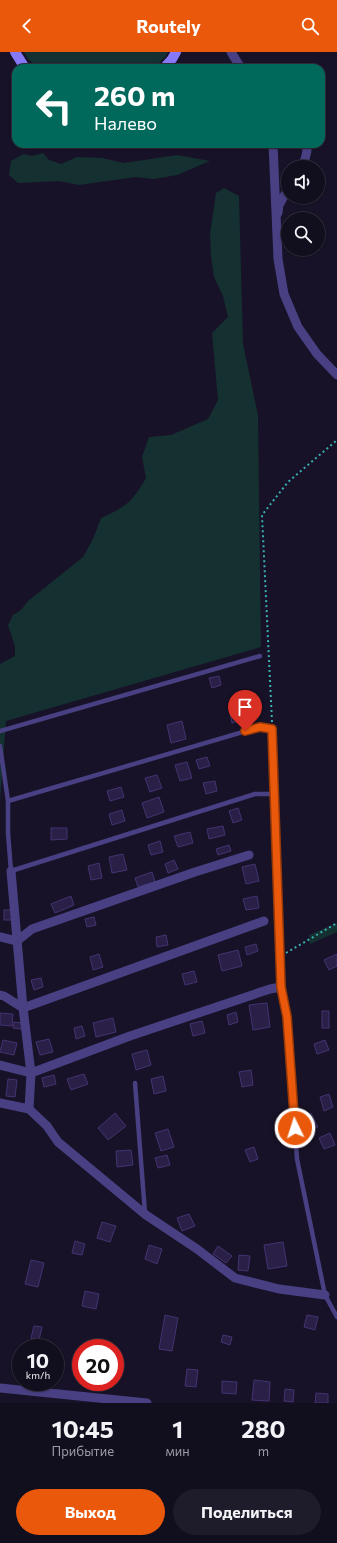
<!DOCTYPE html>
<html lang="ru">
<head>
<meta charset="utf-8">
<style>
	body { margin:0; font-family:Commissioner,sans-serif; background:#1e1c2a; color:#f1f3f6; height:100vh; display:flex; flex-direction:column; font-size:15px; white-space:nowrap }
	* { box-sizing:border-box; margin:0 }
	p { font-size:13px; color:#9c9ca4 }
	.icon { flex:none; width:22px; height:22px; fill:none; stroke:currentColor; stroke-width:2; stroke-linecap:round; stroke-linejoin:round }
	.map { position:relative; height:1351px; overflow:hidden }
	.side { display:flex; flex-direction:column; background:#110e1d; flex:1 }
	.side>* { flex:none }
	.top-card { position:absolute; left:12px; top:12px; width:313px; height:84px; border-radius:12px; box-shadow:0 1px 3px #0004,0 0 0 1px #302e3b; background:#00695c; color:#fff; overflow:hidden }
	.controls { position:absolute; left:281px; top:108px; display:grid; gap:8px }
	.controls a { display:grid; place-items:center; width:44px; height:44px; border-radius:50%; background:#110e1d; box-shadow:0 1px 3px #0004,0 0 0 1px #302e3b; font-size:20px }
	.speed { position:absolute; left:12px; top:1287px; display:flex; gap:8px; font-size:20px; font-weight:700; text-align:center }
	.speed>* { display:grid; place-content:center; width:52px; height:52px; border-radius:50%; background:#110e1d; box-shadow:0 1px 3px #0004,0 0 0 1px #302e3b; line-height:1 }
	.speed small { font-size:10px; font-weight:400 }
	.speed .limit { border:6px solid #d22; background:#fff; color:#111 }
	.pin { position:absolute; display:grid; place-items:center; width:34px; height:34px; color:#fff; margin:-41px -17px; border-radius:50% 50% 50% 0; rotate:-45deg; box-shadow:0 0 4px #0007 }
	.pin .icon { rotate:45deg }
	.me { position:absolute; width:44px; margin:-22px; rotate:356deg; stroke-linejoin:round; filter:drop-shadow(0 0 3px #0008) }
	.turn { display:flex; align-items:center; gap:14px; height:84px; padding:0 16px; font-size:18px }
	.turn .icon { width:52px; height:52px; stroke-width:2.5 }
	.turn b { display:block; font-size:28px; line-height:34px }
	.eta { display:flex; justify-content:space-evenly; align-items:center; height:68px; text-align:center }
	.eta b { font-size:24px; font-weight:700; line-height:28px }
	.primary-button { display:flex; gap:8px; margin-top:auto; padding:8px 16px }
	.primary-button a { flex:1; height:46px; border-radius:24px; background:#ea580c; color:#fff; font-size:16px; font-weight:700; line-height:46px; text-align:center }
	.primary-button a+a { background:#1e1c2a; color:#f1f3f6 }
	header { display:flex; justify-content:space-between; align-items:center; height:52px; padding:0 16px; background:#ea580c; color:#fff; font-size:18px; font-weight:700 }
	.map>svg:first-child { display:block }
	.green { fill:#153031 }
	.building { fill:#2a1f47; stroke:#443371 }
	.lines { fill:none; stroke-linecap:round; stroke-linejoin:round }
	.path { stroke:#39b0b2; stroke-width:2; stroke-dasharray:2 3; stroke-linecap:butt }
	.lane { stroke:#484083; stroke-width:4.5 }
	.street { stroke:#484083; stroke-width:9 }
	.secondary { stroke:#8579f5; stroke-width:10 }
	.route-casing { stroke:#983908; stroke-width:10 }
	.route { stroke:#ea580c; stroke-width:7 }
</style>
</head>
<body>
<header><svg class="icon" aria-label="back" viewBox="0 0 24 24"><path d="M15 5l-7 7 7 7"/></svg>Routely<svg class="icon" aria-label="search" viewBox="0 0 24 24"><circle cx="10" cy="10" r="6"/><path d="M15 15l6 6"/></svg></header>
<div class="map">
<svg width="337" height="1351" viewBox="0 0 337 1351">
	<rect width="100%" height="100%" fill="#171227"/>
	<!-- green -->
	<g class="green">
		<polygon points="24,0 168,0 165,5 154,16 38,16 28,7"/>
		<polygon points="43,101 49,108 61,112 77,105 102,106 124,111 177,103 210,109 177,123 154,127 136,125 79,133 59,129 18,131 9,123 11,109 24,102 32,104"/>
		<path d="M 224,136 L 239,144 L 243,292 L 258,363 L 261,595 L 6,669 L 0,748 L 0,612 L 15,604 L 15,594 L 8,573 L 13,563 L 21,558 L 28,549 L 83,505 L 93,487 L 101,466 C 126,455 132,450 146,426 L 142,405 L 149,385 L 171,383 L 208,367 L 218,348 L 212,281 L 228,265 L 223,244 L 214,225 L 211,204 L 210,182 L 216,141 Z"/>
		<polygon points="337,871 337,880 310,892 309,883"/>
	</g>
	<!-- building -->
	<g class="building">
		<polygon points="219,624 221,633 212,636 209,626"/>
		<polygon points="239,659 242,668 232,671 230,661"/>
		<polygon points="182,669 186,687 171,691 167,673"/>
		<polygon points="207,705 210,714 199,717 196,708"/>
		<polygon points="187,710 192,726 180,729 175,713"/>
		<polygon points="157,723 162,736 150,740 145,726"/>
		<polygon points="215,729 217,739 206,742 203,731"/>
		<polygon points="121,735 124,745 110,749 107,739"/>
		<polygon points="159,745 164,760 147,766 142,751"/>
		<polygon points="238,756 242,768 233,771 229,759"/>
		<polygon points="122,758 125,769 112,773 109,762"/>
		<polygon points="223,774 225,783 209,787 207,777"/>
		<polygon points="51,776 67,776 67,787 51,788"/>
		<polygon points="190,780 193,791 178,795 174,784"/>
		<polygon points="160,789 163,800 151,803 148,793"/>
		<polygon points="229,793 231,799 218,803 216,797"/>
		<polygon points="123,802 127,818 112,821 109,805"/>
		<polygon points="174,808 178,817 168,821 165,812"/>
		<polygon points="99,811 102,826 91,828 88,814"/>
		<polygon points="255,812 259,829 246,832 242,815"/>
		<polygon points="152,820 155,830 138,835 135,826"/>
		<polygon points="71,844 74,853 55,861 51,852"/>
		<polygon points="257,844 259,856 246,858 243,847"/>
		<rect x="4" y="858" width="9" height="10"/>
		<polygon points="94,865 96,873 87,875 85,867"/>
		<polygon points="166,883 168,893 157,895 156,885"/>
		<polygon points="256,892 258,899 247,903 245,895"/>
		<polygon points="238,898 242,914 222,919 218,903"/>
		<polygon points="99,902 103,915 93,918 90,905"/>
		<polygon points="337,902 337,914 329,918 324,908"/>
		<polygon points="194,919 197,930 185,933 182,922"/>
		<polygon points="41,926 43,935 34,938 31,928"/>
		<polygon points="267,951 270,975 253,978 249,953"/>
		<rect x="322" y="959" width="7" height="17"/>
		<polygon points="236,960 238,970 229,973 227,963"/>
		<polygon points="0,961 13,962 12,974 0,973"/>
		<polygon points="113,966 116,980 96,985 93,971"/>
		<polygon points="202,969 205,981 193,984 190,972"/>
		<polygon points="14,970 22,971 21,977 13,976"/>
		<polygon points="82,974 85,984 76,987 74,976"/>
		<polygon points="49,987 53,1000 40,1003 36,990"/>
		<polygon points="3,988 17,991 14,1003 0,1000"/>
		<polygon points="325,988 329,998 317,1002 314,992"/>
		<polygon points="147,998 151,1013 136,1018 132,1002"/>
		<polygon points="251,1018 253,1033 242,1035 239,1020"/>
		<polygon points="84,1022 88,1032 71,1038 67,1027"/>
		<polygon points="54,1023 56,1032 44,1035 42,1026"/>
		<polygon points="163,1024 166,1039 154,1042 151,1027"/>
		<polygon points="8,1027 17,1028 15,1045 6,1044"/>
		<polygon points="329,1042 333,1055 324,1059 320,1045"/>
		<polygon points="115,1061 126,1074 108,1088 98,1076"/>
		<polygon points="311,1061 318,1075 311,1078 305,1064"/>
		<polygon points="168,1077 174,1095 161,1099 155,1081"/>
		<polygon points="330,1081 335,1093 324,1097 319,1086"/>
		<polygon points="254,1095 258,1107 250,1110 245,1098"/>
		<polygon points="131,1098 133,1113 117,1115 116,1099"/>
		<polygon points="167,1103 170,1113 158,1116 155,1106"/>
		<polygon points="189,1162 195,1174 182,1179 177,1166"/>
		<polygon points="102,1170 116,1174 110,1190 97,1186"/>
		<polygon points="75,1189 85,1192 82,1203 72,1201"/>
		<polygon points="283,1190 287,1214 268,1217 264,1193"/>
		<polygon points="149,1193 162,1197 157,1212 145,1207"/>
		<polygon points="218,1194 232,1204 226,1211 213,1202"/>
		<polygon points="239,1203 250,1204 248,1219 238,1218"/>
		<polygon points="31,1208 44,1211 38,1235 25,1232"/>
		<polygon points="85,1239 99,1242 96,1257 82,1254"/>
		<polygon points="165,1263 178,1266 172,1299 159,1297"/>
		<polygon points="307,1263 318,1265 315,1278 304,1275"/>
		<polygon points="34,1274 42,1275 39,1288 31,1286"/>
		<polygon points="223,1283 232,1285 230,1293 221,1290"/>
		<polygon points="187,1317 198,1318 196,1335 185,1334"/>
		<polygon points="254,1328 270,1330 269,1349 252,1348"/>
		<polygon points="222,1329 237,1330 236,1342 222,1341"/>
		<polygon points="285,1337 294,1338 293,1350 284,1349"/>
		<polygon points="316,1341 328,1342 328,1351 315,1351"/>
	</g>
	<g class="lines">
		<!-- path -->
		<g class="path">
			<polyline points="272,670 262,463 288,430 337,388"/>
			<polyline points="286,901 337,871"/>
		</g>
		<!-- lane -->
		<g class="lane">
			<polyline points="0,679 260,604"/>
			<polyline points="0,694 8,749 8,781 11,819 255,742 275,742"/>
			<polyline points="8,749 260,675 272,677 281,935 287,965 297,1107 325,1243 337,1265"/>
			<polyline points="135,1031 145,1161"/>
		</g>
		<!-- street -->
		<g class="street">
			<polyline points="231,0 241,16"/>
			<polyline points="273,92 278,207 284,242 298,275 317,302 337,323"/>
			<polyline points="303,115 307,99 306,92"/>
			<polyline points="278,161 279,153 288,137"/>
			<polyline points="11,819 23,956 31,1021 29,1057"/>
			<polyline points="0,885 17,889 32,877 195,820 249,803"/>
			<polyline points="0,943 4,944 23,956 264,869"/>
			<polyline points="0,1013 31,1021 130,984 270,937 281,935"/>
			<polyline points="0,1051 29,1057 47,1074 58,1090 146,1163 197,1197 235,1226 279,1237 325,1243"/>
			<polyline points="0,1336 147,1351"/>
		</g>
		<!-- secondary -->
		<g class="secondary">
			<polyline points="15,0 25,16"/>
			<polyline points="164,16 172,7 176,0"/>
		</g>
	</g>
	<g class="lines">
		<!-- route casing -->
		<g class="route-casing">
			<polyline id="route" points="245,679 260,675 272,677 281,935 287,965 295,1076"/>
		</g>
		<!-- route -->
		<use href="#route" class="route"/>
	</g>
</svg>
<div class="controls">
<a><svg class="icon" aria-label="sound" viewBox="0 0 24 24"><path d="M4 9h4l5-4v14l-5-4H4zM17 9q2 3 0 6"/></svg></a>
<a><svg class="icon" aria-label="search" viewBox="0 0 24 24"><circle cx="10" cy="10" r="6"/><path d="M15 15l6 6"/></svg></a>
</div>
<div class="speed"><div>10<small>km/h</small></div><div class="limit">20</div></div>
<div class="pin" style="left:245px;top:679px;background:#d93025"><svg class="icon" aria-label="arrive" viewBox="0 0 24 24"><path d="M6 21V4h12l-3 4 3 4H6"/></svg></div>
<svg class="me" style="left:295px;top:1076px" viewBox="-20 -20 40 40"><circle r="17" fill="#ea580c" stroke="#fff" stroke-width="3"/><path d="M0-11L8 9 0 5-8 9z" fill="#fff"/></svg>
<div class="top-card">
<div class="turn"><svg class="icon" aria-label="left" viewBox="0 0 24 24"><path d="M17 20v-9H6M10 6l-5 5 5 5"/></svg><div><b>260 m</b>Налево</div></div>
</div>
</div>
<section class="side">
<div class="eta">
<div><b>10:45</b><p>Прибытие</p></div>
<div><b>1</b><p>мин</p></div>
<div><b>280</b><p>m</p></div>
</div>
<div class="primary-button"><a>Выход</a><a>Поделиться</a></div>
</section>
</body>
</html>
